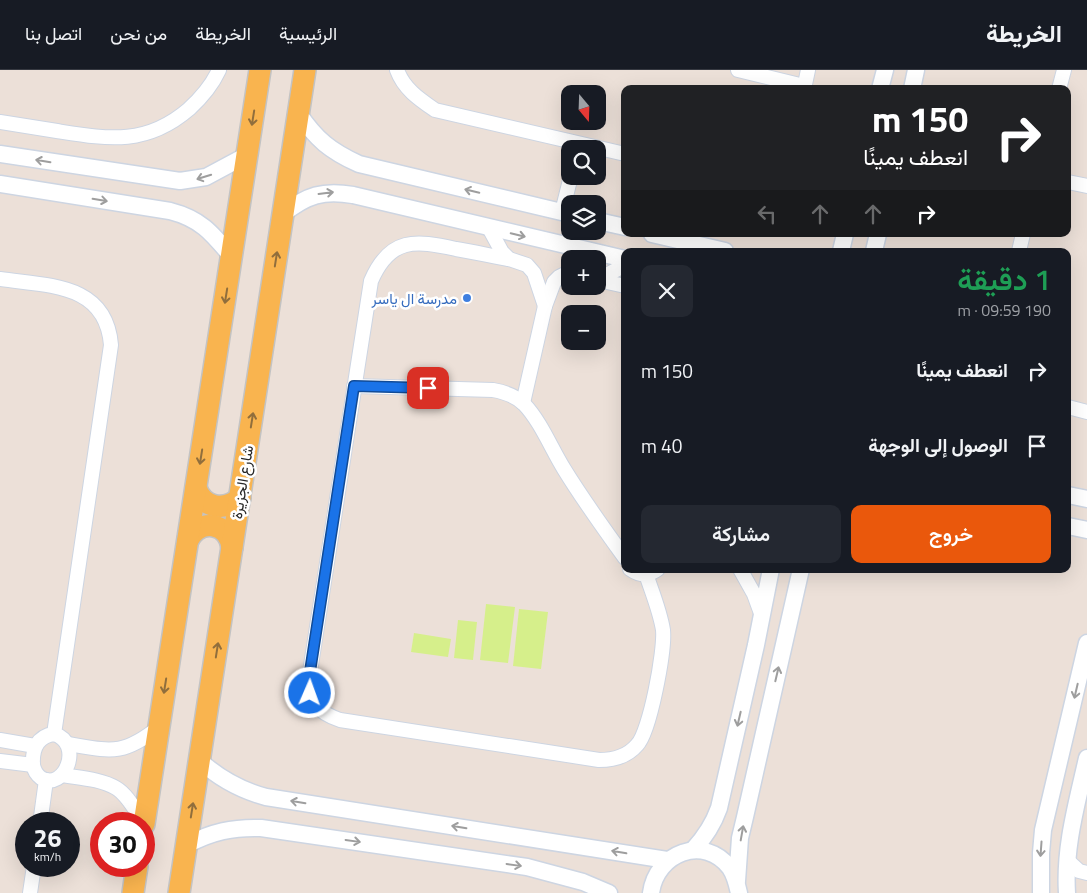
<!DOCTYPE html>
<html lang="ar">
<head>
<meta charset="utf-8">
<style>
	body { margin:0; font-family:"Titillium Web",Vazirmatn,sans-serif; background:#242831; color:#f1f3f6; direction:rtl; height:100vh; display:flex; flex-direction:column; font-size:19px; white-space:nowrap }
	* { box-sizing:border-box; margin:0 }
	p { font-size:16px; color:#9ea1a6 }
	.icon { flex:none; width:28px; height:28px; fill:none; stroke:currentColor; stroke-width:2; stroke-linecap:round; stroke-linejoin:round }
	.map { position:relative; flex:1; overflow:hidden; direction:ltr }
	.sheet { position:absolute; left:621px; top:178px; width:450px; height:325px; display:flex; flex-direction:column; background:#171b24; border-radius:10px; box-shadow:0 5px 20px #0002; direction:rtl }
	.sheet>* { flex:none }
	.top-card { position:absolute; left:621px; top:15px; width:450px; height:152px; border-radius:10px; box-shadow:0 5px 20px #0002; direction:rtl; background:#202124; color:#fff; overflow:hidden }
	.needle { width:32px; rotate:161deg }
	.fabs { position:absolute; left:561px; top:15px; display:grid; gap:10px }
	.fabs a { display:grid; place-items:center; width:45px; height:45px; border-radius:10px; background:#171b24; box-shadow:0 5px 20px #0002; font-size:25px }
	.speed { position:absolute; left:15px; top:742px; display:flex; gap:10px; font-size:25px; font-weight:700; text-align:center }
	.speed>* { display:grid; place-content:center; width:65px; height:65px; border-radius:50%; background:#171b24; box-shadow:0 5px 20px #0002; line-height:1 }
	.speed small { font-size:12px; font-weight:400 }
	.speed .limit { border:8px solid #d22; background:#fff; color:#111 }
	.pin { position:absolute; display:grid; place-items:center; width:42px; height:42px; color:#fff; margin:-21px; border-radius:10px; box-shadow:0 2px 8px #0006 }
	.me { position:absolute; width:55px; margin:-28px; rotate:2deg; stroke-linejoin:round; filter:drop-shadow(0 0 4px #0008) }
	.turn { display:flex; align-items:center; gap:18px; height:105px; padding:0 20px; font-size:22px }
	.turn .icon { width:65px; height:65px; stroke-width:2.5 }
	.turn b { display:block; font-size:35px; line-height:42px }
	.lanes { display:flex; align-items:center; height:48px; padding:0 20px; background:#0003; justify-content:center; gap:25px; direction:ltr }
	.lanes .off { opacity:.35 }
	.round { display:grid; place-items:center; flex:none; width:52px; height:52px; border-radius:10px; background:#242831 }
	.headline { display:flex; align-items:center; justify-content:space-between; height:85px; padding:0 20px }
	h1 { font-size:30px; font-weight:600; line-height:38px; color:#1e9e55 }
	.action { display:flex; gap:10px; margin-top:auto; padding:10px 20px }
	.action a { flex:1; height:58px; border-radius:10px; background:#ea580c; color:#fff; font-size:20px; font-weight:600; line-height:58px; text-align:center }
	.action a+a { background:#242831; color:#f1f3f6 }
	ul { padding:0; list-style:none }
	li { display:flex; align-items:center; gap:15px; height:75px; padding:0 20px }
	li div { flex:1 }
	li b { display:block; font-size:19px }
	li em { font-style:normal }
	header { display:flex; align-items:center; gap:30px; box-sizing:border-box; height:70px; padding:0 25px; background:#171b24; border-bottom:1px solid #363941 }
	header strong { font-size:24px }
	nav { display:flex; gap:28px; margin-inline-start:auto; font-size:18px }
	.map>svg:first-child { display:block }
	.pitch { fill:#d6ef8b }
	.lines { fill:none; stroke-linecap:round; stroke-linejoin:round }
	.minor-casing { stroke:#cdd5e2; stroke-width:16 }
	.tertiary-casing { stroke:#cdd5e2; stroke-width:19 }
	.primary-casing { stroke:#c3c3c3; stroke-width:24 }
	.minor { stroke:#fff; stroke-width:14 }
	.tertiary { stroke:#fff; stroke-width:16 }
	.primary { stroke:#f9b44f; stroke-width:21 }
	.oneway { stroke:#906e3c }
	.oneway2 { stroke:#9e9e9e }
	.route-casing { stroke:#114b97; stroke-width:12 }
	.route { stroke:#1a73e8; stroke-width:9 }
	.shop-dot { fill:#3f7fe0; stroke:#fff; stroke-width:2 }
	.labels { text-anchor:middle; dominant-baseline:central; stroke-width:5; stroke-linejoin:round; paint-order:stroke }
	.shop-label { font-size:15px; fill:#366cbe; stroke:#fff; text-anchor:end }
	.street-label { font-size:15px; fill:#282828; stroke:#fff }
</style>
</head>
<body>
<header>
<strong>الخريطة</strong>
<nav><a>الرئيسية</a><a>الخريطة</a><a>من نحن</a><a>اتصل بنا</a></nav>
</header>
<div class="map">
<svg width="1087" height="823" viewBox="0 0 1087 823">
	<rect width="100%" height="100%" fill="#ece0d8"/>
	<!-- pitch -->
	<g class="pitch">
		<polygon points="486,534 515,537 508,593 480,590"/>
		<polygon points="519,539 548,542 541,599 513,596"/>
		<polygon points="458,550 477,552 473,590 454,588"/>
		<polygon points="414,563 451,569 448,587 411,582"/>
	</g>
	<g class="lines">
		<!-- minor casing -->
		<g class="minor-casing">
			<g id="minor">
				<path d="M 397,0 C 404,19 419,29 435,40 L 625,84"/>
				<polyline points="738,0 804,16"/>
				<polyline points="804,19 808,0"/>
				<polyline points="1059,19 1064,0"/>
				<path d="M 0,52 C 19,55 38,58 57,61 C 108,69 146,76 189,39 C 201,28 212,15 219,0"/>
				<polyline points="1068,112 1087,116"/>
				<polyline points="562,142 571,106"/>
				<polyline points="489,158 502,182 509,189 527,195 534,203 545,236"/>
				<polyline points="1019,181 1023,164"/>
				<path d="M 509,189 C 492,186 474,182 456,179 C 415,170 390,167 371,211 L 309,608 C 310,633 317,642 340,650 L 599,690 C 613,690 627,687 637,675 C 650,662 665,580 663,560 C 660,541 652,522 646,504"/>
				<polyline points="598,208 605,206 625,195"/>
				<path d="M 0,209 C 48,216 106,213 111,275 L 54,664"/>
				<polyline points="598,210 625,216"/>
				<path d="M 354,316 L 493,320 C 504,322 516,326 524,334 C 541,352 551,378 564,399 C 583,430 604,459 625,488"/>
				<polyline points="523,333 545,236 554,212 559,207 565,204 570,205"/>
				<polyline points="1068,337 1087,342"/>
				<path d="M 630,499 C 640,506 649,506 658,499"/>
				<polyline points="740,499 754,524 762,546"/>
				<path d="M 54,664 C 84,673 65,722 41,708 C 37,705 34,700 33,695 C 32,680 37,666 54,664 Z"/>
				<polyline points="0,670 35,676"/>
				<path d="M 68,674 C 111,681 123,686 159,657"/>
				<polyline points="0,691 33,695"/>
				<path d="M 62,705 C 80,708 101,709 116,718 C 128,725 136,742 144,753"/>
				<polyline points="40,754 46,710"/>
				<polyline points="1067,790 1079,801 1087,803"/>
				<polyline points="30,823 34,796"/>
			</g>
		</g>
		<!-- tertiary casing -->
		<g class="tertiary-casing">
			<g id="tertiary">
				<polyline points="880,19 885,0"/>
				<polyline points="912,19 916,0"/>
				<path d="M 299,44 C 316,69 330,81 359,94 L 570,144"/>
				<polyline points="0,84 180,111 206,107 247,85"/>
				<path d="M 0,114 L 170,141 C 201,149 212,163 232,187"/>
				<path d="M 283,144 C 307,125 323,120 353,125 L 625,189"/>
				<polyline points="598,151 625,157"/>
				<polyline points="652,164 725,181"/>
				<polyline points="841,181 845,164"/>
				<polyline points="874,181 878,164"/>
				<polyline points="1068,425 1087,429"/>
				<polyline points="1068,456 1087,460"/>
				<path d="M 200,691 C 220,709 240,720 266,727 L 667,790"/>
				<path d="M 187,775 C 211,762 233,757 261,758 L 527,797 L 583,812 L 609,823"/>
				<path d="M 693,780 C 705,767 713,755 719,738 L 756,575 L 771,499"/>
				<polyline points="737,811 740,768 745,747 801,499"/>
				<path d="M 651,823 C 656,783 704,764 730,798 C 735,805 737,814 739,823"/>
				<polyline points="1041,823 1041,783 1043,760 1087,573"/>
				<path d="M 1067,823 C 1064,777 1077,733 1087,688"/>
			</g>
		</g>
		<!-- primary casing -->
		<g class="primary-casing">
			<g id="primary">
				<path d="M 196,418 C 203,438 224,442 240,428"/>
				<path d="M 188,470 C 200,448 228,452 232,477"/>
				<polyline points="144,754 260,0"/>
				<polyline points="133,823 137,796"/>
				<polyline points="179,823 305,0"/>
			</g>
		</g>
		<!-- minor -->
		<use href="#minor" class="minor"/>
		<!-- tertiary -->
		<use href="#tertiary" class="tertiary"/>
		<!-- primary -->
		<use href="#primary" class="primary"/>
	</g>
	<!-- one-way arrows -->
	<defs><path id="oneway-shaft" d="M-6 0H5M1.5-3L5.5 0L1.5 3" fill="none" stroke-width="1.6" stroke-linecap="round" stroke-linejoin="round" transform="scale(1.25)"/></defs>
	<g class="oneway">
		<use href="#oneway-shaft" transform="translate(253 48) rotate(99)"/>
		<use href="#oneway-shaft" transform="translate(276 189) rotate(-81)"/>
		<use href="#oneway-shaft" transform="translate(226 226) rotate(99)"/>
		<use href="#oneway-shaft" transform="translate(252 350) rotate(-81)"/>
		<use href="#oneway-shaft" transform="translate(201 387) rotate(99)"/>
		<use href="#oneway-shaft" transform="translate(217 580) rotate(-81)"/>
		<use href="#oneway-shaft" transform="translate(165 616) rotate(99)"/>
		<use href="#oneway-shaft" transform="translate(192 740) rotate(-81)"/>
	</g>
	<g class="oneway2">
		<use href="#oneway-shaft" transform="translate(43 91) rotate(-171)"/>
		<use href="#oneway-shaft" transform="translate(204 107) rotate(163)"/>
		<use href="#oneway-shaft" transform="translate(472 121) rotate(-167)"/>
		<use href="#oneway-shaft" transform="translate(326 123) rotate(-7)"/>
		<use href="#oneway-shaft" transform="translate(100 130) rotate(9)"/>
		<use href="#oneway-shaft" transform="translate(518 165) rotate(13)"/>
		<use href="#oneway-shaft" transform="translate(777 604) rotate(-77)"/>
		<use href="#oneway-shaft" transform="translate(1076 621) rotate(103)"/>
		<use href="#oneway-shaft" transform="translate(739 649) rotate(103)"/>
		<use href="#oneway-shaft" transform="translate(298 732) rotate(-171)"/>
		<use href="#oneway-shaft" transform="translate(459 757) rotate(-171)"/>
		<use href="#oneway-shaft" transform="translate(742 763) rotate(-80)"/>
		<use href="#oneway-shaft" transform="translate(353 771) rotate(8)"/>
		<use href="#oneway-shaft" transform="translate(1041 779) rotate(94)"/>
		<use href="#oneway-shaft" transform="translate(619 782) rotate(-170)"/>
		<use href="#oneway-shaft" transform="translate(514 795) rotate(8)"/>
	</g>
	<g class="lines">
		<!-- route casing -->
		<g class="route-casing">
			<polyline id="route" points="310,623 309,608 354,316 428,318"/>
		</g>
		<!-- route -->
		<use href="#route" class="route"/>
	</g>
	<!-- markers -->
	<circle class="shop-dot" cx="467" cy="228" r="5"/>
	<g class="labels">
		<!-- shop labels -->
		<g class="shop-label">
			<text x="457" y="228">مدرسة ال ياسر</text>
		</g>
		<!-- street labels -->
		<g class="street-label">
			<text transform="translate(242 412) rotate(-81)">شارع الجزيرة</text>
		</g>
	</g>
</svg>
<div class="fabs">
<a><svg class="needle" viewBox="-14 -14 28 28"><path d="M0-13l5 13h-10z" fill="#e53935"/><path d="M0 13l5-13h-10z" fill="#9ea1a6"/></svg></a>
<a><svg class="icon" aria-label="search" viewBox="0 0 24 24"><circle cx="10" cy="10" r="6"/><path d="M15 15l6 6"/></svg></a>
<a><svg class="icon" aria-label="layers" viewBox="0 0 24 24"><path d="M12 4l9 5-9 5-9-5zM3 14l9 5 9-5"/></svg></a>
<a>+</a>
<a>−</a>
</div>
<div class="speed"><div>26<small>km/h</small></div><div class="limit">30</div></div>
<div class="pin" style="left:428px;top:318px;background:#d93025"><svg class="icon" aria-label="arrive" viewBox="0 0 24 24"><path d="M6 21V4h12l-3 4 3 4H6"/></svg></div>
<svg class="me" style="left:310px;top:623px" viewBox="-20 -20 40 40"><circle r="17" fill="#1a73e8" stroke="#fff" stroke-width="3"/><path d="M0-11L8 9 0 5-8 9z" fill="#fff"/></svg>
<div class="top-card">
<div class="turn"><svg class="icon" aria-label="right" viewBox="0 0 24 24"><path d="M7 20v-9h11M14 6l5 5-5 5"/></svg><div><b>150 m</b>انعطف يمينًا</div></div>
<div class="lanes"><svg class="icon off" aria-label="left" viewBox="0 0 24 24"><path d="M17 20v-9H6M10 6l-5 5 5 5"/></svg><svg class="icon off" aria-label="ahead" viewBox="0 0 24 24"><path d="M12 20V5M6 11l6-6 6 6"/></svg><svg class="icon off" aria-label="ahead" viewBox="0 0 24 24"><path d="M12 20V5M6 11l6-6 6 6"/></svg><svg class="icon" aria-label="right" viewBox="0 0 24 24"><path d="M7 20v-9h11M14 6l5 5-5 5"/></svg></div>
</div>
<section class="sheet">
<div class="headline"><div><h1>1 دقيقة</h1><p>190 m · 09:59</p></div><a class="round"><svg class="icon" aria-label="close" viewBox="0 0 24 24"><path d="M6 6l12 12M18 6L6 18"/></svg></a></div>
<ul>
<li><svg class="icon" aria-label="right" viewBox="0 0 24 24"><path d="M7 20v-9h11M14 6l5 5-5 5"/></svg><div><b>انعطف يمينًا</b></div><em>150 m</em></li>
<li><svg class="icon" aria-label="arrive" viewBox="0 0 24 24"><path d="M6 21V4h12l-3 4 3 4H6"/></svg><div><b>الوصول إلى الوجهة</b></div><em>40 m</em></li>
</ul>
<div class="action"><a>خروج</a><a>مشاركة</a></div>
</section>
</div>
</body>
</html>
